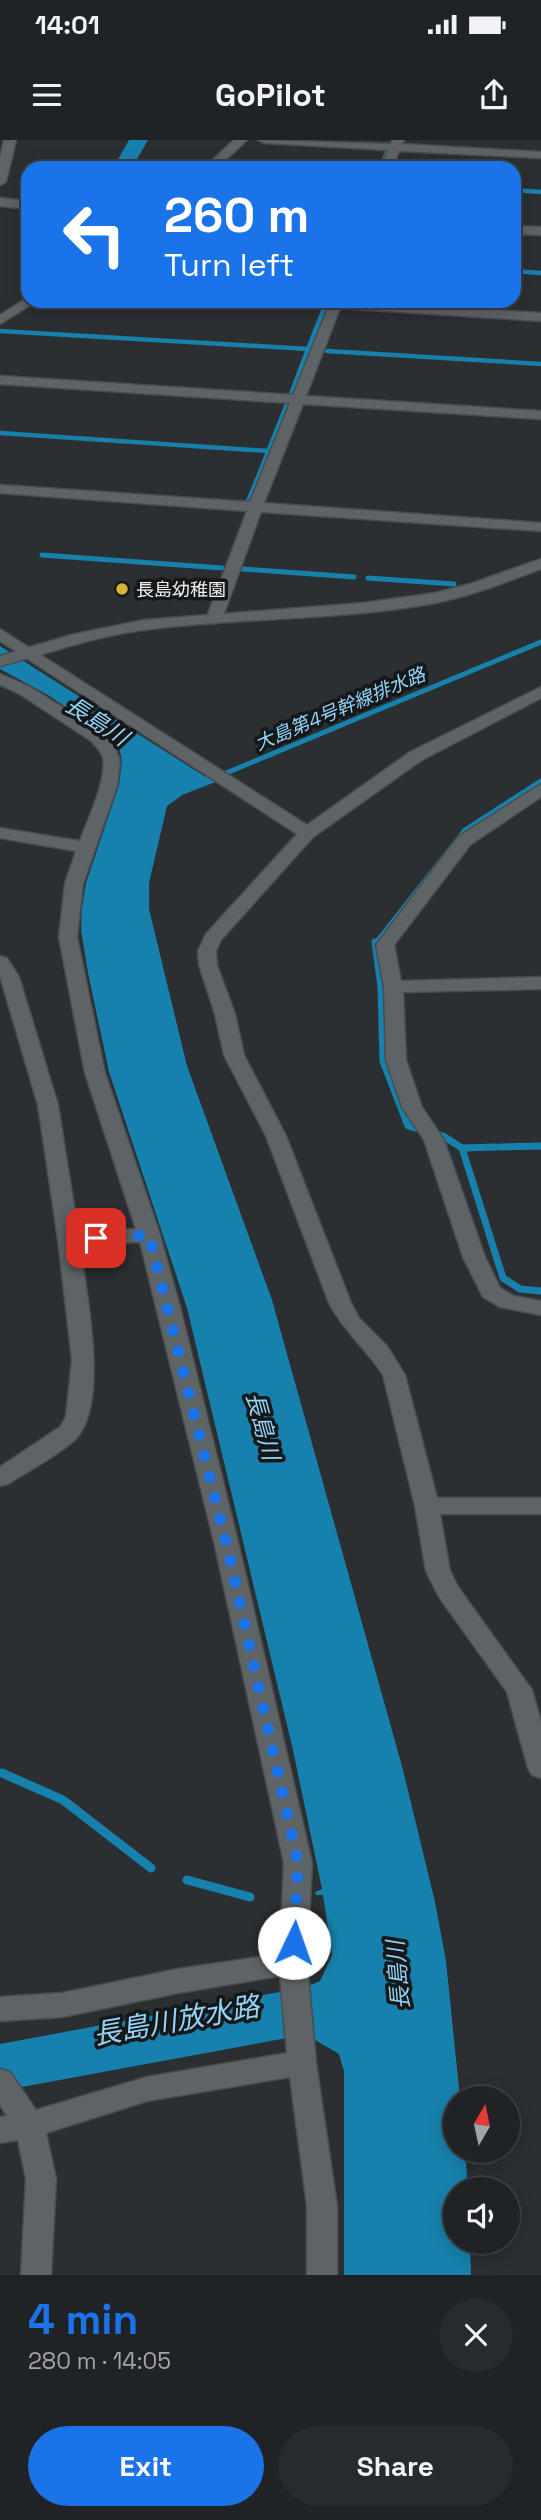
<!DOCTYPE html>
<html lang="en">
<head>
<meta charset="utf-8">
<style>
	body { margin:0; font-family:"Space Grotesk","Noto Sans JP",sans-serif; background:#282b2d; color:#f1f3f6; height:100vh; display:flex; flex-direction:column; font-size:26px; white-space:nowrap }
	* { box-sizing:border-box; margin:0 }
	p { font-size:23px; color:#a2a4a7 }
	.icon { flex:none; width:38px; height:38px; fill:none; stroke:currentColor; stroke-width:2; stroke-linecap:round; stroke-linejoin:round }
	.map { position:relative; height:2135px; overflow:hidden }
	.panel { display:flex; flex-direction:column; background:#202325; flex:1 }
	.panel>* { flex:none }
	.banner { position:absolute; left:21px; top:21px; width:500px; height:147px; border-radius:21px; box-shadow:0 4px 18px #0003,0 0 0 2px #3d4042; background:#1a73e8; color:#fff; overflow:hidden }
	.needle { width:46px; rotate:9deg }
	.buttons { position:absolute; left:443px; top:1946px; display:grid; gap:14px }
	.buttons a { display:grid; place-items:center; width:77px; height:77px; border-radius:50%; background:#202325; box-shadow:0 4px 18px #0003,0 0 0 2px #3d4042; font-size:35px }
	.pin { position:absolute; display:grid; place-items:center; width:60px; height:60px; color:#fff; margin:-30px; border-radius:14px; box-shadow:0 4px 10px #0006 }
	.me { position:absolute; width:77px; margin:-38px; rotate:3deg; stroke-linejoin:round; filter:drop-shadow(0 0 5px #0008) }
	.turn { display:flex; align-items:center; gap:24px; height:147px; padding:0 28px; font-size:32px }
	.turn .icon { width:91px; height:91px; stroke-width:2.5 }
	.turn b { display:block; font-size:49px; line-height:60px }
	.round { display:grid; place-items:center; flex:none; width:74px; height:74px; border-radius:37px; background:#282b2d }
	.headline { display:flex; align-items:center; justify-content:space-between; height:119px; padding:0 28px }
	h1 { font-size:42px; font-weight:600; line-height:52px; color:#1a73e8 }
	.button { display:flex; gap:14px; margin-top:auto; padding:14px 28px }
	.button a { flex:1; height:80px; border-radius:42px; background:#1a73e8; color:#fff; font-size:28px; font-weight:600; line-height:80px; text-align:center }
	.button a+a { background:#282b2d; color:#f1f3f6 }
	.status { display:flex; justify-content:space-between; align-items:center; height:49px; padding:0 35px; background:#202325; direction:ltr }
	.status svg { height:19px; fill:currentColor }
	header { display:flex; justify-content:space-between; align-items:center; height:91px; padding:0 28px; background:#202325; font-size:32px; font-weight:600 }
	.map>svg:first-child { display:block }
	.water { fill:#1781ad }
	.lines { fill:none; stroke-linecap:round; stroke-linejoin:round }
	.stream-far3 { stroke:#1781ad; stroke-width:4.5 }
	.stream-far2 { stroke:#1781ad; stroke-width:5 }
	.stream-far1 { stroke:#1781ad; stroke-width:7 }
	.stream { stroke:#1781ad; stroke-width:9 }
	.minor-casing { stroke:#484c4e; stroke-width:3 }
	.tertiary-casing { stroke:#484c4e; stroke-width:3 }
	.minor { fill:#5e6366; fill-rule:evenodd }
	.tertiary { fill:#5e6366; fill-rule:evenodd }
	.route { stroke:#1a73e8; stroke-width:12; stroke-dasharray:0 21.6 }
	.poi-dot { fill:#dbb333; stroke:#151718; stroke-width:2.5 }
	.labels { text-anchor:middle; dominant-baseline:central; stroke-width:7; stroke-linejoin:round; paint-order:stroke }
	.far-poi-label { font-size:18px; fill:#f0f3f4; stroke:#151718; text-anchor:start }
	.far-water-label { font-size:19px; font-style:italic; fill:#92d5f9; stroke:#151718 }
	.water-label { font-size:23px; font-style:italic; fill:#92d5f9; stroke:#151718 }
	.near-water-label { font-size:28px; font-style:italic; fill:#92d5f9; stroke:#151718 }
</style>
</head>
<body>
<div class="status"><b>14:01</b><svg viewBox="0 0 49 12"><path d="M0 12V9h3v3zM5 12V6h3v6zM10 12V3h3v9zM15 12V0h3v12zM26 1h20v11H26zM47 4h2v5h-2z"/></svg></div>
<header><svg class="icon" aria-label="menu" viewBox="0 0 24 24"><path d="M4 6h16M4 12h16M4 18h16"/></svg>GoPilot<svg class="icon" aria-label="share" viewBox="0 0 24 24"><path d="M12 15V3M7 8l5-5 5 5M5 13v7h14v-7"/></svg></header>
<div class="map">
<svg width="541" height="2135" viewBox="0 0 541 2135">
	<rect width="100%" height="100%" fill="#2b2f31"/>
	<!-- water -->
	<g class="water">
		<polygon points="129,0 148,0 132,28 113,28"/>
		<polygon points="0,506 204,636 218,641 182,655 167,666 149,743 149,769 187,926 272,1160 403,1630 435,1762 446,1821 460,1958 455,1958 455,2011 465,2011 468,2049 455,2049 455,2102 470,2102 471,2135 344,2135 344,1931 339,1914 310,1897 298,1896 0,1951 0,1904 306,1847 320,1841 332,1815 323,1755 316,1755 315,1752 322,1749 293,1610 187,1168 109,932 88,833 81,790 82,767 86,743 119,645 122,620 119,608 107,595 48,555 0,529"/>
	</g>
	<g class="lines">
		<!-- stream-far3 -->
		<g class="stream-far3">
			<polyline points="381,28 388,9"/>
			<polyline points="514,50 541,52"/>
			<polyline points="514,131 541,133"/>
			<polyline points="0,191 308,209 325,166"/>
			<polyline points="327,211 541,224"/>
			<polyline points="291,254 308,209"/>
			<polyline points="0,293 268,311"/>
			<polyline points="252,352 287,264"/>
		</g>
		<!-- stream-far2 -->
		<g class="stream-far2">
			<polyline points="248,362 253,350"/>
			<polyline points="42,415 222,428"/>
			<polyline points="243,429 354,437"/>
			<polyline points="368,438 454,444"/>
			<polyline points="219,636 541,502"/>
			<polyline points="375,804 465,690 541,641"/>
		</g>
		<!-- stream-far1 -->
		<g class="stream-far1">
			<polyline points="375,802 381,847 383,921 408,986 443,996 462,1008 503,1138 520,1149 541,1151"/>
			<polyline points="501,1007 541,1006"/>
			<polyline points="462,1008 496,1007"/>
		</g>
		<!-- stream -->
		<g class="stream">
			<polyline points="2,1633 63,1660 151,1728"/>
			<polyline points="187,1740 250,1757"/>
		</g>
		<!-- minor casing -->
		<g class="minor-casing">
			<g id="minor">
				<polygon points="4,0 16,0 6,42 0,45 0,18"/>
				<polygon points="234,0 247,0 217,28 204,28"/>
				<polygon points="258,0 391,4 392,0 404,0 402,4 541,12 541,18 399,11 393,28 381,28 388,10 264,3"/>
				<polygon points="0,58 28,61 28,69 0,66"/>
				<polygon points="27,158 28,161 37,161 0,184 0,175"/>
				<polygon points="278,161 345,161 541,173 541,181 340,168 306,256 541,271 541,279 303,264 264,363 541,383 541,391 261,372 222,479 214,484 206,479 247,371 0,353 0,345 250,362 290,263 0,244 0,236 293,255 328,168 284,165"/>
				<path d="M 0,489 L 307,685 L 410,612 L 541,547 L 541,558 L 422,620 L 313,697 L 221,800 L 216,811 L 217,825 L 235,874 L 244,915 L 286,996 L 351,1163 L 359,1178 L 387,1206 L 405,1235 L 437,1358 L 541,1358 L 541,1374 L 440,1374 L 450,1431 L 458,1447 L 532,1550 L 541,1582 L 541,1638 L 532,1635 L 528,1628 L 507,1552 L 439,1457 L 426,1431 L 415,1366 L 383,1235 C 366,1209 343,1190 329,1163 L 266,996 L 224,915 L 215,874 L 199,825 L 198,811 L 206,794 L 297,694 L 0,501 Z"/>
				<path d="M 0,534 L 30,547 L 102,592 L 115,608 L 120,620 L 117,646 L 83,744 L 77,797 L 105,933 L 160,1095 L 181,1171 L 239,1406 L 312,1723 L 307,1823 L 316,1923 L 337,2066 L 337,2135 L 307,2135 L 307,2066 L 290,1937 L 147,1961 L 46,1993 L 56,2039 L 51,2135 L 21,2135 L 26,2039 L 18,2000 L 0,2003 L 0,1977 L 7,1976 L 0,1965 L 0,1929 L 10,1932 L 36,1970 L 147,1937 L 287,1913 L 280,1836 L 178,1853 L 62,1877 L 0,1881 L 0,1857 L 62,1853 L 178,1829 L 280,1814 L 284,1723 L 215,1406 L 140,1102 L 80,1105 C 86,1153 108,1255 79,1295 C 69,1309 25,1333 8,1344 L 0,1346 L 0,1327 L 60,1287 L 66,1277 L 72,1220 L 58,1099 L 38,965 L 0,836 L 0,816 L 7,818 L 19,837 L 58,965 L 78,1092 L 136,1089 L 85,933 L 59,797 L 65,744 L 76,711 L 0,698 L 0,688 L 80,701 C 87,681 107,640 103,618 C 101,611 95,605 90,600 L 18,553 L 0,545 Z"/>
				<polygon points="541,644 541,657 470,705 394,805 401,841 541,837 541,849 403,852 406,920 422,967 444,1000 485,1117 500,1148 514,1156 541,1161 541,1175 500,1167 483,1157 463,1117 424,1000 402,967 386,920 384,847 376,805 458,697"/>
			</g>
		</g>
		<!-- tertiary casing -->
		<g class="tertiary-casing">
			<g id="tertiary">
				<polygon points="514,86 541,87 541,95 514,94"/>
				<path d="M 541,419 L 541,429 C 506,442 471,456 435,463 C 339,481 241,477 144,490 C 94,496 48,514 0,526 L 0,516 L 71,495 L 144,480 L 363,463 L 435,453 L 470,444 Z"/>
			</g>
		</g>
		<!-- minor -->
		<use href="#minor" class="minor"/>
		<!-- tertiary -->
		<use href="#tertiary" class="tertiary"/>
	</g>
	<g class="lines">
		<!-- route -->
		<polyline class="route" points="96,1098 149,1095 227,1406 298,1723 294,1803"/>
	</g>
	<!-- markers -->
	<circle class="poi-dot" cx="122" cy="449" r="7"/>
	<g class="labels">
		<!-- far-poi labels -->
		<g class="far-poi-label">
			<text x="136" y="449">長島幼稚園</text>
		</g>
		<!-- far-water labels -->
		<g class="far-water-label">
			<text transform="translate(340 569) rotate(-23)">大島第4号幹線排水路</text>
		</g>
		<!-- water labels -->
		<g class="water-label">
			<text transform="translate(97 581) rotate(33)">長島川</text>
			<text transform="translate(263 1286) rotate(75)">長島川</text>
			<text transform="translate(398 1835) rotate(-95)">長島川</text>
		</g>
		<!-- near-water labels -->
		<g class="near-water-label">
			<text transform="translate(176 1880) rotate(-10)">長島川放水路</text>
		</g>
	</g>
</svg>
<div class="buttons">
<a><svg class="needle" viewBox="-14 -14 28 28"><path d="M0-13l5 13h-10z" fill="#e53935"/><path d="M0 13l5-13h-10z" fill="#a2a4a7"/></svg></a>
<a><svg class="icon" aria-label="sound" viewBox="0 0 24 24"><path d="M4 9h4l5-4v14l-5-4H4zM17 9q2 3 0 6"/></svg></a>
</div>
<div class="pin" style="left:96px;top:1098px;background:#d93025"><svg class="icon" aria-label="arrive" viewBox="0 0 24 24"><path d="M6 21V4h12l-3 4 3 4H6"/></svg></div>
<svg class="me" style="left:294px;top:1803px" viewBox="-20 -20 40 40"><circle r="19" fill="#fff"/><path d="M0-13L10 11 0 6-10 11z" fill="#1a73e8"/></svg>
<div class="banner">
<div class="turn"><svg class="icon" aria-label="left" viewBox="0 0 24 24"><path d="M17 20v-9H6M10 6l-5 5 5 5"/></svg><div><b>260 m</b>Turn left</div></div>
</div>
</div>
<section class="panel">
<div class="headline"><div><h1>4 min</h1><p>280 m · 14:05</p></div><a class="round"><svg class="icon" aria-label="close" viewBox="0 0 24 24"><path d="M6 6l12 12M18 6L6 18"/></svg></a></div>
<div class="button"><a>Exit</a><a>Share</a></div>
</section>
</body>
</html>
